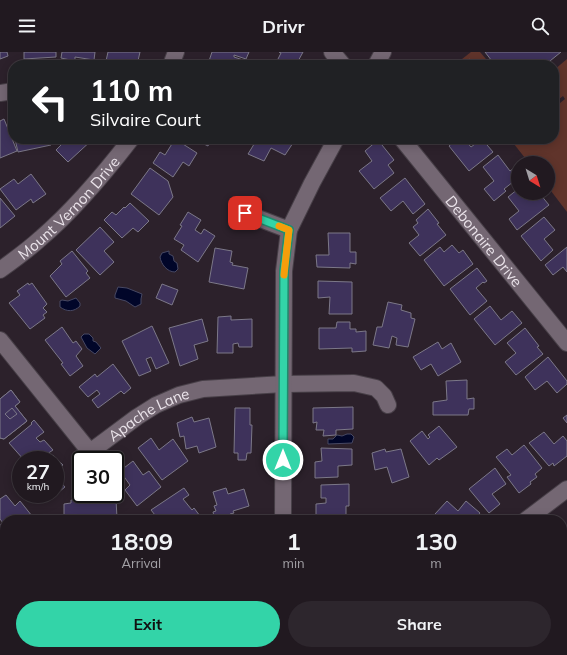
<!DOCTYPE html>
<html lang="en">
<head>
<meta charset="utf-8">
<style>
	body { margin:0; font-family:Mulish,sans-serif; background:#2d262d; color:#f1f3f6; height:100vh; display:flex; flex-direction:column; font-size:15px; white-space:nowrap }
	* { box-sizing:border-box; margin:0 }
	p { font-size:13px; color:#a2a0a5 }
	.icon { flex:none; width:22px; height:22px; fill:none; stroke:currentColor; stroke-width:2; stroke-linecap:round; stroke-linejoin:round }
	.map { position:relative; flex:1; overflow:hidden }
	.side { position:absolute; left:0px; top:463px; width:567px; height:140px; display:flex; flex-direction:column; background:#211920; border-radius:16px 16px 0 0; box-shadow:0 2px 10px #0003,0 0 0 1px #3e383e }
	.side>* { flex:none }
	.guide { position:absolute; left:8px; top:8px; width:551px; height:84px; border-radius:16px; box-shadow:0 2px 10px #0003,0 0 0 1px #3e383e; background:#202124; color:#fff; overflow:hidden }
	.needle { width:26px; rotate:142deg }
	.controls { position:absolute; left:511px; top:104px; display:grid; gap:8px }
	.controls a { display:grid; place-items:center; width:44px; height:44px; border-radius:50%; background:#211920; box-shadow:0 2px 10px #0003,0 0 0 1px #3e383e; font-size:20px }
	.speed { position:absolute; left:12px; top:399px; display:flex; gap:8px; font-size:20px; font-weight:700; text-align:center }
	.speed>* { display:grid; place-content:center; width:52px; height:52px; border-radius:50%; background:#211920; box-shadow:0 2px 10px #0003,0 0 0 1px #3e383e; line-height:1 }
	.speed small { font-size:10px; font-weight:400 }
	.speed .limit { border:2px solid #111; border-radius:6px; background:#fff; color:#111 }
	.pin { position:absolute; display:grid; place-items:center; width:34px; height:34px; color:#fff; margin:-17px; border-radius:8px; box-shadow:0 2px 6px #0006 }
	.me { position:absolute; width:44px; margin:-22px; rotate:0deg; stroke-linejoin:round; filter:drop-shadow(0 0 3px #0008) }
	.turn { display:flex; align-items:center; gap:14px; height:84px; padding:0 16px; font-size:18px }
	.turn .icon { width:52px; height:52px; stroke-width:2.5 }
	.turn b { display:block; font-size:28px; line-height:34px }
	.eta { display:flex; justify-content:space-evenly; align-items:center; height:68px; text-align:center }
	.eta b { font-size:24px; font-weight:700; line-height:28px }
	.primary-button { display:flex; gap:8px; margin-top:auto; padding:8px 16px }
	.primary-button a { flex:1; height:46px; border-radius:24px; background:#33d4a8; color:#111; font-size:16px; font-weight:700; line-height:46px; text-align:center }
	.primary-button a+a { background:#2d262d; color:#f1f3f6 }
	header { display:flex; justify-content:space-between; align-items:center; height:52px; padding:0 16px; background:#211920; font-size:18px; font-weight:700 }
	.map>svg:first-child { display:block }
	.green { fill:#60342b }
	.water { fill:#010629; stroke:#474863 }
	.building { fill:#3e325b; stroke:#7c7888; fill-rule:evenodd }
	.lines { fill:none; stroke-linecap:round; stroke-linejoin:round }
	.minor-casing { stroke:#473f47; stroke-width:18 }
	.minor { stroke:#746773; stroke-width:16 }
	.route-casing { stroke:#218a6d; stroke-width:10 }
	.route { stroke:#33d4a8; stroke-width:7 }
	.slow { stroke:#f59e0b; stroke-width:7 }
	.labels { text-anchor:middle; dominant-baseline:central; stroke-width:3.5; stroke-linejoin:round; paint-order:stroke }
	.street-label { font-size:15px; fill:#eae3ea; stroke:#110d11 }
</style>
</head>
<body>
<header><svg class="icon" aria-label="menu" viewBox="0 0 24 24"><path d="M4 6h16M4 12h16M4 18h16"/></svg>Drivr<svg class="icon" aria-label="search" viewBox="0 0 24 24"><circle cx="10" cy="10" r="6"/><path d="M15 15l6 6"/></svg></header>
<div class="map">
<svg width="567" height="603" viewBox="0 0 567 603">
	<rect width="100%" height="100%" fill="#2c212b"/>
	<!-- green -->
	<g class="green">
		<polygon points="471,0 480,0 491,13 459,13 457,11"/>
		<polygon points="567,7 567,160 548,135 548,111 529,111 510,87 554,87 554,56 565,47 563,44 554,51 554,18"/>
	</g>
	<!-- water -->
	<g class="water">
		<path d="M 169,199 L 169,202 L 173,204 L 174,209 L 177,211 L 178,217 L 175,220 C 167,220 161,212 160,205 L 162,201 Z"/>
		<polygon points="118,235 127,236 142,242 141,247 141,252 135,255 126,249 115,246 115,243"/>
		<path d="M 76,246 L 80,251 L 80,254 C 74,260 67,260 60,255 L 60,249 L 62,248 L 68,249 Z"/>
		<polygon points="84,282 89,282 93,286 93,289 96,290 101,296 95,302 87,296 81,285"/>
		<polygon points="347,382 351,382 354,385 352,391 328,392 328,387 333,387 337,383 342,384"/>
	</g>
	<!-- building -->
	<g class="building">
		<polygon points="0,0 7,0 8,4 0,7"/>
		<polygon points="24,0 56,0 56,5 24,7"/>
		<polygon points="62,0 95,0 94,8 75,5 75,9 61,6"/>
		<polygon points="108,0 140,0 137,13 121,13 106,9"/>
		<polygon points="212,0 249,0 246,7 234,3 234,5 246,9 245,13 221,13 209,9"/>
		<polygon points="279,0 303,0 296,13 275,13 281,1"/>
		<polygon points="485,0 561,0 545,13 495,13"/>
		<polygon points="470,7 475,13 462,13"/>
		<polygon points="4,67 17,99 0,106 0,69"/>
		<polygon points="15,87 49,87 51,93 18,100"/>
		<polygon points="67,87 93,87 68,110 56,98"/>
		<polygon points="175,87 197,101 189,114 183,110 173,125 153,111 160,100 165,103"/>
		<polygon points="194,87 211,87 208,94"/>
		<polygon points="261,87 293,87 295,88 285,103 271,96 264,109 248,102 256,89 259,90"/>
		<polygon points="457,87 464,87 471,95 482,87 493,100 469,119 449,94"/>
		<polygon points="378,88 394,108 388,113 394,121 374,137 359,119 372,109 365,99"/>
		<polygon points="498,103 510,119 518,113 518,126 504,137 506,139 494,149 484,137 494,129 483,115"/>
		<polygon points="150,116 168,129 173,145 159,163 131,142"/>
		<polygon points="31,122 46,142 33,151 31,147 16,158 0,137 14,127 18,132"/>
		<polygon points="405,126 425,152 413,162 403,149 391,159 380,146"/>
		<polygon points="518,137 518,141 529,141 534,147 540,142 549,153 517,178 509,167 519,159 508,145"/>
		<polygon points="0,146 15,164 0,176"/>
		<polygon points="130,151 149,169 138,180 133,176 122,186 104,168 112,160 116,163 124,155 125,156"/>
		<polygon points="428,157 439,171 437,172 446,183 420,204 409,191 419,183 413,175 418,171 416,168"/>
		<polygon points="188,160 201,168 195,178 201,182 204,177 215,184 198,210 181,198 184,193 174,187 182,174 180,173"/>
		<polygon points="544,165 555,178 544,187 553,198 541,209 521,184"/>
		<polygon points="100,175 114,190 104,199 114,210 100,223 76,198"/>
		<polygon points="328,181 350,181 350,200 356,200 356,212 350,211 350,216 317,215 316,203 329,203"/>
		<polygon points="452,193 459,201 463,198 473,212 444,234 424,208 440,195 444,200"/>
		<polygon points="567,195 567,220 563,215 553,223 545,213"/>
		<polygon points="215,196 232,199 230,210 233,211 232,213 248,216 244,237 209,230"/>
		<polygon points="72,199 88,219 86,221 90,226 66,245 50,224 62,212 60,209"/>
		<polygon points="477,216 487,229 484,231 483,230 476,236 487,249 470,263 450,237"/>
		<polygon points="318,229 352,230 352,262 329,262 330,245 318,246"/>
		<polygon points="28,231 29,233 32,231 47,252 43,256 47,260 43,263 45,266 30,277 9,251 20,243 17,239"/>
		<polygon points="162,232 178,238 172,253 156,246"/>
		<polygon points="388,250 402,253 401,258 411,261 411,266 415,267 408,295 396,293 397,286 392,284 389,296 373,293 377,275 382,275"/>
		<polygon points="490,254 501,268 512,259 522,271 495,293 474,267"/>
		<polygon points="231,264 231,268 252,267 252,295 239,295 238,291 233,292 233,301 217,301 218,265"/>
		<polygon points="202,267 208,289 194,293 198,307 180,314 169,276"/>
		<polygon points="337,270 350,270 350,277 356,277 356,280 366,279 366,299 352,300 352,296 319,297 319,276 336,276"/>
		<polygon points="152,274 169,311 156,317 151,305 146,307 151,319 139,324 122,289"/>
		<polygon points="62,275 73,291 76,289 82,297 76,304 83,314 70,324 61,312 63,311 45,288"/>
		<polygon points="525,276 539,294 537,295 543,302 516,323 505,310 516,301 507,291"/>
		<polygon points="438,290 442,297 451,291 461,310 438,324 431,312 421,318 413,305"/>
		<polygon points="548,305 567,329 567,332 557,341 547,329 535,338 525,325"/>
		<polygon points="113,312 131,336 124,342 121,339 98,356 92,348 100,342 97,338 88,345 79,335 95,322 97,325"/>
		<polygon points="467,328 467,347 474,346 474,357 469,357 468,363 433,363 433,350 447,348 446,329"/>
		<path d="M 11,338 L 20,350 L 15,354 L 27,369 L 4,387 L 0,386 L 0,347 ZM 12,356 L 17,362 L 10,367 L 5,362 Z"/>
		<polygon points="11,338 20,350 15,354 27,369 4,387 0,386 0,347"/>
		<polygon points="353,355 353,377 336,378 336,383 323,384 324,378 316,378 317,370 313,371 313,356"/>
		<polygon points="12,356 17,362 10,367 5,362"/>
		<polygon points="235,356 250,356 250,373 252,373 251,401 247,401 246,408 238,408 238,401 234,401"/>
		<polygon points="567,363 567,371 563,366"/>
		<polygon points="192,365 194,370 209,366 216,395 199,401 197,394 186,397 184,384 180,385 177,371"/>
		<polygon points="34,368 44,380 36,386 40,390 44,388 53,398 38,408 24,408 9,391 32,372 31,371"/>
		<polygon points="439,374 457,395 439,408 437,406 429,413 410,389 422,379 428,387 430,385 428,383"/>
		<polygon points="544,380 554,392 563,384 567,389 567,404 554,414 553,411 549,414 529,391"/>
		<polygon points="151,386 159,398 173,387 188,409 162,428 138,396"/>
		<polygon points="524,393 542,416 535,422 537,425 530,430 531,432 519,441 507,425 511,423 496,405 507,397 512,403"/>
		<polygon points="321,396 352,397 352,413 338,414 338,425 315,426 315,410 322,409"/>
		<polygon points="385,397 386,400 401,397 409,425 392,431 387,415 375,418 372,401"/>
		<polygon points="53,403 63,413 55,420 55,408 47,408"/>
		<polygon points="133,409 143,423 149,419 161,435 137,454 125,438 130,433 120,419"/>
		<polygon points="495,416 506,432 492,442 500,452 489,461 469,437"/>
		<polygon points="55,424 65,435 50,447 46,442 55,442"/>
		<polygon points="349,432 349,454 346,454 346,465 316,466 316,452 326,451 326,446 321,446 321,433"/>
		<polygon points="184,436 189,443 183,447 192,458 194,456 203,468 159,468 151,458"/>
		<polygon points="226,436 228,442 244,437 249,454 233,459 234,461 230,462 231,468 215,468 213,460 216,459 214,454 217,453 213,440"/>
		<polygon points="6,443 15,454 20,449 32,464 27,468 5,468 5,485 1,488 0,486 0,473 3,471 0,467 0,447"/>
		<polygon points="116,447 117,466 104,467 104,468 64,468 64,452 71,451 71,448"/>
		<polygon points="447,449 458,459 466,449 480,461 474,468 442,468 435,462"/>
		<polygon points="566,475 567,476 567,505 562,499 562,478"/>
		<polygon points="567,552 567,561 563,556"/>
		<polygon points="562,571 564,578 566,577 567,580 567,595 562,596"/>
		<polygon points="5,588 5,598 16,599 11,603 0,603 0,591"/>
		<polygon points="157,598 178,598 182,603 151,603"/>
		<polygon points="197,598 205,598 200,602"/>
		<polygon points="415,598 434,598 434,603 391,603"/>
		<rect x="504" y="598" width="15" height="5"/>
		<polygon points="267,599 269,603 259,603"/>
	</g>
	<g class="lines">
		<!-- minor casing -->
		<g class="minor-casing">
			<g id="minor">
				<polyline points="332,0 343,13"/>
				<polyline points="171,13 176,0"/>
				<polyline points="376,13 383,0"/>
				<polyline points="0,41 13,39"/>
				<path id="s1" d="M 402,87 L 567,291"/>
				<polyline points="245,161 289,178"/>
				<path id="s2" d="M 0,218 C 14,208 28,198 41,186 C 75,157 104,122 131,87"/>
				<path id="s3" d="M 0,288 L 90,400 L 137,365 L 156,353 L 179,343 L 203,337 L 284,332 L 354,331 L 376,336 L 384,344 L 388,353"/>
				<polyline points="283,468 284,219 289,178 312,131 336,87"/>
				<polyline points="526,468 567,437"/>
				<polyline points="0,547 5,554"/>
				<polyline points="40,598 44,603"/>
				<polyline points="292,598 293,603"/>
				<polyline points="453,598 453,603"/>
				<polyline points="86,603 93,598"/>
			</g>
		</g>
		<!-- minor -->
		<use href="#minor" class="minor"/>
	</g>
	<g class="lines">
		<!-- route casing -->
		<g class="route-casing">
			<polyline id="route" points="245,161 289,178 284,219 283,408"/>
		</g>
		<!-- route -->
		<use href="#route" class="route"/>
		<!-- slow -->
		<polyline class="slow" points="279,174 289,178 284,223"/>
	</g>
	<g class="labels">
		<!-- street labels -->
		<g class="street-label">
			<text stroke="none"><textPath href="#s2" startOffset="93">Mount Vernon Drive</textPath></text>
			<text stroke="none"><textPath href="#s1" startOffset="131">Debonaire Drive</textPath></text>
			<text stroke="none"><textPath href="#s3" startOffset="214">Apache Lane</textPath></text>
		</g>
	</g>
</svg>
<div class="controls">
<a><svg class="needle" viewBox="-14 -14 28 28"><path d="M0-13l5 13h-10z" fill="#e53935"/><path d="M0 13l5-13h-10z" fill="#a2a0a5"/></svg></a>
</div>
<div class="speed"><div>27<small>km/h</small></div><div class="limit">30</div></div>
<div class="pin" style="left:245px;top:161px;background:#d93025"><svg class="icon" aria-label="arrive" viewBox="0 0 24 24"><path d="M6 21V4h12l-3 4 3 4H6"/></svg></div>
<svg class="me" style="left:283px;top:408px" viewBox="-20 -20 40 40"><circle r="17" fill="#33d4a8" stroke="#fff" stroke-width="3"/><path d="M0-11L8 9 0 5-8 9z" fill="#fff"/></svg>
<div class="guide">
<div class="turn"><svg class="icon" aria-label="left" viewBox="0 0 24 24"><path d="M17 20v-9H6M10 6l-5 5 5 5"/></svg><div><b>110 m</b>Silvaire Court</div></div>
</div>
<section class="side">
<div class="eta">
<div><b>18:09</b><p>Arrival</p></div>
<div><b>1</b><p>min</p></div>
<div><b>130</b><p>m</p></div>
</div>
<div class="primary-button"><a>Exit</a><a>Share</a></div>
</section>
</div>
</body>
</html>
